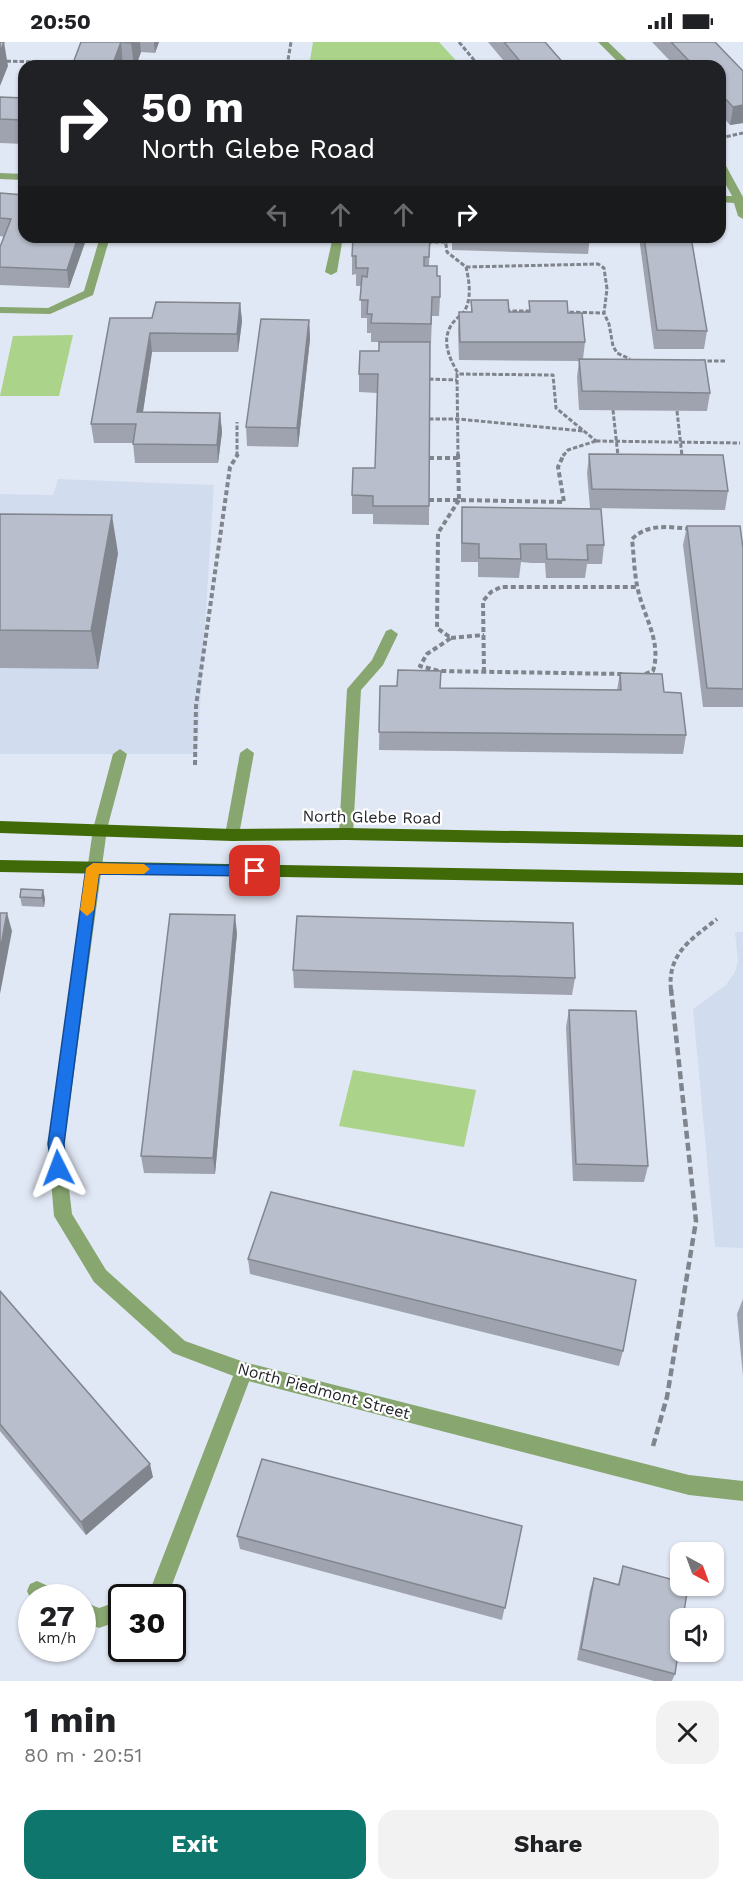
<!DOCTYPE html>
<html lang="en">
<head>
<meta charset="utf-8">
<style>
	body { margin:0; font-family:"Work Sans",sans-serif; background:#f2f2f2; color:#202124; height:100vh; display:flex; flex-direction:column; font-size:22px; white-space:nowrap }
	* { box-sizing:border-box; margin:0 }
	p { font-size:20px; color:#757577 }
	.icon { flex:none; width:33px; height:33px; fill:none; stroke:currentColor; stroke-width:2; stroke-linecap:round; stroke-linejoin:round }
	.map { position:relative; height:1639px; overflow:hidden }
	.drawer { display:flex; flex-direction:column; background:#fff; flex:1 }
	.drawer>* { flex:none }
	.banner { position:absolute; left:18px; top:18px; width:708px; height:183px; border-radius:18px; box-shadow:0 2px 4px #0004; background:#202124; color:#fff; overflow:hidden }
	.needle { width:39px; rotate:139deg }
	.buttons { position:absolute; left:670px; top:1500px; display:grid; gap:12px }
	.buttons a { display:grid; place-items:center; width:54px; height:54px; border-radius:12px; background:#fff; box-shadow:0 2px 4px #0004; font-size:30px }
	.speed { position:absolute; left:18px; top:1542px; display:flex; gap:12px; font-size:30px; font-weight:700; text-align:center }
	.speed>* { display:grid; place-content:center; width:78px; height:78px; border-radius:50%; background:#fff; box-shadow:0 2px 4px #0004; line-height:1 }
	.speed small { font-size:15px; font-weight:400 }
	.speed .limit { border:3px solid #111; border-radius:9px; background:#fff; color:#111 }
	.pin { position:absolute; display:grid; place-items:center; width:51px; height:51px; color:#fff; margin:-26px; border-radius:12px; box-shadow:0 3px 9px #0006 }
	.me { position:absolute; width:66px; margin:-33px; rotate:357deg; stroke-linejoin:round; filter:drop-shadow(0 0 4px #0008) }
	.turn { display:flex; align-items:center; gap:21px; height:126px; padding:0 24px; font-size:27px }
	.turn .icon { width:78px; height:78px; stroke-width:2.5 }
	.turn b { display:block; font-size:42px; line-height:51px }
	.lanes { display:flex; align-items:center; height:57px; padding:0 24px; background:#0003; justify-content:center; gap:30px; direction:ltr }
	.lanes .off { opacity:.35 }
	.round { display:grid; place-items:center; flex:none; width:63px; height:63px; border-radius:18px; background:#f2f2f2 }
	.head { display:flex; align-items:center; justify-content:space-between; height:102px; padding:0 24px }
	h1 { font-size:36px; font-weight:700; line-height:45px }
	.button { display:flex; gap:12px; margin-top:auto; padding:12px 24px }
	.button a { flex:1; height:69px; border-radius:18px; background:#0f766e; color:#fff; font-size:24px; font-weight:700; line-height:69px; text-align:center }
	.button a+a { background:#f2f2f2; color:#202124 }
	.status { display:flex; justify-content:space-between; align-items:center; height:42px; padding:0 30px; background:#fff; direction:ltr }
	.status svg { height:16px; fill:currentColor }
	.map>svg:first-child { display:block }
	.built { fill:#d1dcef }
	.green { fill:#abd389 }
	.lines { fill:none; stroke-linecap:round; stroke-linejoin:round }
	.path-far2 { stroke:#7f848d; stroke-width:3; stroke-dasharray:4.5 2; stroke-linecap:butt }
	.path-far1 { stroke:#7f848d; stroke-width:4; stroke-dasharray:5 3; stroke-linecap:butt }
	.path { stroke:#7f848d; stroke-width:4.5; stroke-dasharray:8 4; stroke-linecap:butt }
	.service { fill:#88a66f; fill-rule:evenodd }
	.minor { fill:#88a66f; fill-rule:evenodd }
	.primary { fill:#406a08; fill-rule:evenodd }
	.wall { fill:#9ea3af }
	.shaded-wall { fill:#81858e }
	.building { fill:#b8becb; stroke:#81858e; stroke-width:1.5 }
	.route { fill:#1a73e8; stroke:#114b97; stroke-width:1.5 }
	.slow { fill:#f59e0b }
	.labels { text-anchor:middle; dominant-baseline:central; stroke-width:4.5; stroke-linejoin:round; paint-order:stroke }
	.street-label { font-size:16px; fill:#23252a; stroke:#fff }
</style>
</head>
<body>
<div class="status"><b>20:50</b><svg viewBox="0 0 49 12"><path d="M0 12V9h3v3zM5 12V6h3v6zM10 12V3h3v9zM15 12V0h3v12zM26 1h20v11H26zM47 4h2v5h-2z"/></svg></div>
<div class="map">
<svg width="743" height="1639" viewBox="0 0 743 1639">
	<rect width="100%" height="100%" fill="#e1e8f5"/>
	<!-- built -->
	<g class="built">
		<polygon points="58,437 214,443 197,712 0,712 0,452 53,453"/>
		<polygon points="735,890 743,890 743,1206 715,1205 693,967 726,943 735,930 738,919"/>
	</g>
	<!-- green -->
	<g class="green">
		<polygon points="313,0 439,0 461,24 309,24"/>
		<polygon points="73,293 59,354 0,354 13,294"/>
		<polygon points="353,1028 476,1048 464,1105 339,1084"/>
	</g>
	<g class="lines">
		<!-- path-far2 -->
		<g class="path-far2">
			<polyline points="459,0 479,24"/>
			<polyline points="0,19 39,20"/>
			<polyline points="287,24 291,0"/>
			<polyline points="720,96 743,91"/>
			<path d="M 445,195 L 447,210 L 466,225 C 469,238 472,255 465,268 C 462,273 456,276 452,282 C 441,298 449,316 458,331"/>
			<polyline points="428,200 445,200"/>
			<polyline points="466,225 598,222 604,226 607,247 604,271 609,282 613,304 617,311 630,317"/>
			<polyline points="506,269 532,269"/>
			<polyline points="563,270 604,271"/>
			<polyline points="701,319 725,319"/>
			<polyline points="429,337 457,338"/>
			<polyline points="613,368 618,414"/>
			<polyline points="677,369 682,414"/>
			<polyline points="429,377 458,377 583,389"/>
			<polyline points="596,399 740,401"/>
			<polyline points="237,414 237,380"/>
			<polyline points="458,414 457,332 553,333 556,366 596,399"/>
			<polyline points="563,414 568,408 596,399"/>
		</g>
		<!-- path-far1 -->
		<g class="path-far1">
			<polyline points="458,412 459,458 564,460 558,425 564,412"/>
			<polyline points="618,412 618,415"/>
			<polyline points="682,412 682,416"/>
			<polyline points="429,416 458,416"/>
			<polyline points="429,458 458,458"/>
			<polyline points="459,458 438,491 437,586 451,596 427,612 420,624 439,629 623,632"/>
			<polyline points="451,596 484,593"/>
			<polyline points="484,630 483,559 491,550 501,545 637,545"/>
			<path d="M 645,632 L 653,629 C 662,600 644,575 638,548 C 634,531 634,514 632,497 C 648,481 670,485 691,487"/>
			<polyline points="195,723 196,664 230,425 238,412"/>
			<path d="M 671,948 C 667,911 692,897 717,877"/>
		</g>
		<!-- path -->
		<polyline class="path" points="653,1404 667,1355 696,1179 671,947"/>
		<!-- service -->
		<g class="service">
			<polygon points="100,195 110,195 93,253 50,272 0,271 0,265 48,266 84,249"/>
			<polygon points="333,195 343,195 337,230 331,233 325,230"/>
			<polygon points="391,587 398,592 383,623 361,648 353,792 351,796 341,796 339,792 347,647 372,618 386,589"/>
			<polygon points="247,706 254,711 239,793 237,797 227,797 225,793 240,711"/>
			<polygon points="120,707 127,712 107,787 105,791 95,791 93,787 113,712"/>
			<polygon points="244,1320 251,1323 253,1329 167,1556 147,1556 235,1329 237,1323"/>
			<polygon points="37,1539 59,1549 62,1556 30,1556 27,1549 30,1542"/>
			<polygon points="122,1558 122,1578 99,1586 82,1579 82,1559 99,1566"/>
		</g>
		<!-- minor -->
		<g class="minor">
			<polygon points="598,0 608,0 633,24 622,24"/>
			<polygon points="720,119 725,122 743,155 743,177 738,174 734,161 720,160 720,154 732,154 720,132"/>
			<polygon points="0,131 24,132 24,138 0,137"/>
			<polygon points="100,781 105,783 107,787 64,1103 72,1172 106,1228 185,1299 244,1320 689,1433 743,1439 743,1459 689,1453 244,1338 173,1311 94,1240 54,1174 48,1103 93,787 95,783"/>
		</g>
		<!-- primary -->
		<g class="primary">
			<polygon points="0,779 232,787 346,786 743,793 743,805 346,798 232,799 0,791"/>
			<polygon points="0,818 743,831 743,843 0,830"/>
		</g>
	</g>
	<!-- wall -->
	<g class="wall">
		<polygon points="81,0 159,0 155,11 141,10 136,24 72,24"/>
		<polygon points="488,0 545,0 566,24 508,24"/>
		<polygon points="652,0 715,0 743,29 743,81 730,83 720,72 720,24 675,24"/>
		<polygon points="0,55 24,56 24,102 0,101"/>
		<polygon points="0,151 24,195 87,195 69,246 0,243 0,205 4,195 0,194"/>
		<polygon points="155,195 311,195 310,200"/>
		<polygon points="430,195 429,224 437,234 440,255 439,274 432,274 431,301 430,301 429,483 373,482 373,472 352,472 352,453 375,426 377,351 359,350 359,332 379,309 379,300 371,300 371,291 367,291 367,276 361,276 361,244 356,244 356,232 352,233 352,214"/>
		<polygon points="452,195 590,195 588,212 452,208"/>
		<polygon points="639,195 691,195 707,289 704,307 654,307"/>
		<polygon points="471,258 509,270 529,270 529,259 568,271 585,300 583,317 710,351 707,369 579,368 577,335 579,319 459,318 458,289 459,270 471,270"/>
		<polygon points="240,261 242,279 238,310 152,310 143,370 220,371 222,390 218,421 135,421 133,401 94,401 91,382 152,276"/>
		<polygon points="309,278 310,297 298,405 247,404 246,385"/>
		<polygon points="589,412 728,449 725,468 590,466 587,431"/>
		<polygon points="462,465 604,503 602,522 587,522 585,536 546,536 545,521 532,521 521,520 519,536 478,535 478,520 461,520 461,484"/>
		<polygon points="0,472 118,511 98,627 0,626"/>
		<polygon points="687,484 743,506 743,665 703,665 683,503"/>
		<polygon points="620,631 664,650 686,693 683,712 379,708 380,644 440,646 617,648"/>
		<polygon points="43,848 45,857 44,865 22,864 20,855"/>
		<polygon points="237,891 215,1132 144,1131 141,1114"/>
		<polygon points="293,928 575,936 572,953 294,946"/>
		<polygon points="569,968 648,1124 644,1140 573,1139 566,985"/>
		<polygon points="248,1217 623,1309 619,1324 250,1232"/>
		<polygon points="0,1249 153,1435 86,1493 0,1389"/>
		<polygon points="743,1257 743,1334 737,1272"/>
		<polygon points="522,1484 502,1578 240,1507 237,1494"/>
		<polygon points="623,1524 675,1632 672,1639 654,1639 577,1618 590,1548 594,1536 618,1542"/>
	</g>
	<!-- shaded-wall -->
	<g class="shaded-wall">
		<polygon points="4,0 8,24 0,44 0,10"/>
		<polygon points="121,0 123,24 112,24"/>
		<polygon points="131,0 140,0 141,10 136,24 134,24"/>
		<polygon points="154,0 159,0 155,11"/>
		<polygon points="743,63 743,81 730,83 733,65"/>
		<polygon points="24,72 24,92 22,78"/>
		<polygon points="78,195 87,195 69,246 67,228"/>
		<polygon points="240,261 242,279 238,310 237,292"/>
		<polygon points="309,278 310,297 298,405 297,386"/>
		<polygon points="150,291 152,310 140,389 137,370"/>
		<polygon points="220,371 222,390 218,421 217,403"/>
		<polygon points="112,473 118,511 98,627 91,589"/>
		<polygon points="43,848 45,857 44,865 42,856"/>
		<polygon points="7,871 12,889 0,952 0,909"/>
		<polygon points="235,873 237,891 215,1132 213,1116"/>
		<polygon points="150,1422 153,1435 86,1493 81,1480"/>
	</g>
	<!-- building -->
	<g class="building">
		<polygon points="0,0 4,0 0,10"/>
		<polygon points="81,0 131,0 131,1 121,0 112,24 72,24"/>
		<polygon points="504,0 545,0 566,24 524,24"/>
		<polygon points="671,0 715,0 743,29 743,63 733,65 720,51 720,24 694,24"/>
		<polygon points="0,55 24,56 24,72 22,78 0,77"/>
		<polygon points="0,151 24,153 24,195 78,195 67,228 0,225 0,205 11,177 0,176"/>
		<polygon points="362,195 430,195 429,215 424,215 424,224 437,224 437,234 440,234 440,255 432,255 431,282 371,281 372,272 367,272 368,258 360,258 362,234 367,235 368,226 356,226 356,214 352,214 353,196 362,196"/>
		<polygon points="644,195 691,195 707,289 657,288"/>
		<polygon points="471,258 508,258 509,270 530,270 529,259 567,259 568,271 582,271 585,300 460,300 459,270 472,270"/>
		<polygon points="156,260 240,261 237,292 150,291 137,370 220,371 217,403 133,402 136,382 91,382 110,276 152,276"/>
		<polygon points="261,277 309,278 297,386 246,385"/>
		<polygon points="379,300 430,300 429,464 373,464 373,454 352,453 353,426 375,426 378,332 359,332 360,309 379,309"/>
		<polygon points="579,317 705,318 710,351 582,349"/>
		<polygon points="589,412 723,413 728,449 592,447"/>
		<polygon points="462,465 601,467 604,503 587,503 588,518 547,517 546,502 520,502 521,517 479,516 479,502 462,501"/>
		<polygon points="0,472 112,473 91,589 0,588"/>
		<polygon points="687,484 740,484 743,506 743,647 707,646"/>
		<polygon points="398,628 441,629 440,646 621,648 620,631 662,632 664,650 681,651 686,693 379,690 380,644 397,644"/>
		<polygon points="21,847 43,848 42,856 20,855"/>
		<polygon points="0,871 7,871 0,909"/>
		<polygon points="170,872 235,873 213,1116 141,1114"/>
		<polygon points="297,874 573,881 575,936 293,928"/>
		<polygon points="569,968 636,969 648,1124 576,1122"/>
		<polygon points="271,1150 636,1238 623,1309 248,1217"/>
		<polygon points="0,1249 150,1422 81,1480 0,1382"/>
		<polygon points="262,1417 522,1484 505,1566 237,1494"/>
		<polygon points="623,1524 681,1540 681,1544 688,1544 683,1576 681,1576 681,1591 675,1632 581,1607 594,1536 619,1543"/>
	</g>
	<!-- route -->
	<polygon class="route" points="93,821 255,824 262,829 255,834 99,832 64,1102 66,1126 64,1131 58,1133 53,1131 48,1102 86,826"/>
	<!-- slow -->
	<polygon class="slow" points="93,821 144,822 150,827 144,832 99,832 94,868 87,874 80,868 86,826"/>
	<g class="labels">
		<!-- street labels -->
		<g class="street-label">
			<text transform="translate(372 775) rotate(1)">North Glebe Road</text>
			<text transform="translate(324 1349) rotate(15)">North Piedmont Street</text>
		</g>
	</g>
</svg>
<div class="buttons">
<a><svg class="needle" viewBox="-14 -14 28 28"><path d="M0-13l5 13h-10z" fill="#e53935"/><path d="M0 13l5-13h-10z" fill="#757577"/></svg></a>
<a><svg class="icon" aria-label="sound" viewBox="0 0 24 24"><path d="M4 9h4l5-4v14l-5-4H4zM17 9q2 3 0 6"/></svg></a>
</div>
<div class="speed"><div>27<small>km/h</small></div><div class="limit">30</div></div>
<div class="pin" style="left:255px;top:829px;background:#d93025"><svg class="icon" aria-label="arrive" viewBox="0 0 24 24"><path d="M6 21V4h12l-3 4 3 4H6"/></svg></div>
<svg class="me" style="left:58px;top:1126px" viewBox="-20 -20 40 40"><path d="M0-17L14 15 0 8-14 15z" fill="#1a73e8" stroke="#fff" stroke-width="4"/></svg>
<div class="banner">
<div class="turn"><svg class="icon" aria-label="right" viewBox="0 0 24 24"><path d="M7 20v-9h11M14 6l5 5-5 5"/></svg><div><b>50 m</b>North Glebe Road</div></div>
<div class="lanes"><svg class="icon off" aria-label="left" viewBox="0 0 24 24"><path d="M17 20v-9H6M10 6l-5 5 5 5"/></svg><svg class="icon off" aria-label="ahead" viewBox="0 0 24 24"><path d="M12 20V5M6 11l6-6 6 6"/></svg><svg class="icon off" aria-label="ahead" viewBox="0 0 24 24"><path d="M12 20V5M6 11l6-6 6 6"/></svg><svg class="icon" aria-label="right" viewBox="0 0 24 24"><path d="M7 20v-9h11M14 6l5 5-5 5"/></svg></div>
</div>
</div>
<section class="drawer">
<div class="head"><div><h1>1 min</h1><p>80 m · 20:51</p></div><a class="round"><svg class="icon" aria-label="close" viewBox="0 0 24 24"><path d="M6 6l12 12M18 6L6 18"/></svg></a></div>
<div class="button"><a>Exit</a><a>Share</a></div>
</section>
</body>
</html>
